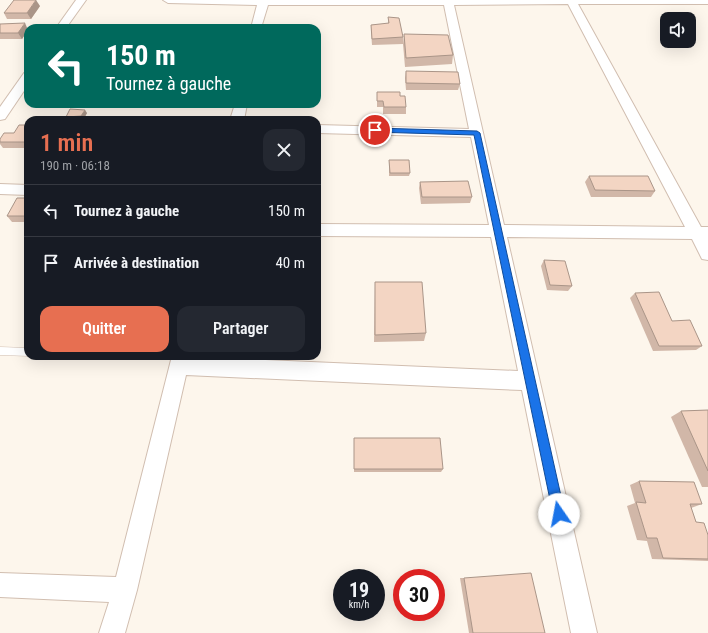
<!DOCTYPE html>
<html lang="fr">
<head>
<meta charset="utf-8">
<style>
	body { margin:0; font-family:"Roboto Condensed",sans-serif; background:#242831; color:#f1f3f6; height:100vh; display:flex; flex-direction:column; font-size:15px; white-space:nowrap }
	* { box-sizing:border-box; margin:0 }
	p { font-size:13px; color:#9ea1a6 }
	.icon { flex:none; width:22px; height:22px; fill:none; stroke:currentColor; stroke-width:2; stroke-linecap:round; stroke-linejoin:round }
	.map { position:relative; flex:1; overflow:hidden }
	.side { position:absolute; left:24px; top:116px; width:297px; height:244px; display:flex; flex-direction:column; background:#171b24; border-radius:12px; box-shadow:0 4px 16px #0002 }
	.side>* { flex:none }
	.top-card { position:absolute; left:24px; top:24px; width:297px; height:84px; border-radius:12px; box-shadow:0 4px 16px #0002; background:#00695c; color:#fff; overflow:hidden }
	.buttons { position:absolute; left:660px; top:12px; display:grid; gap:8px }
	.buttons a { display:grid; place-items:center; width:36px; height:36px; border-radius:8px; background:#171b24; box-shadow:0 4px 16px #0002; font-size:20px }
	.speed { position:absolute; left:333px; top:569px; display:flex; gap:8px; font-size:20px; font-weight:700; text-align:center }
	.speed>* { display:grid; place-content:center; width:52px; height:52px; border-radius:50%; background:#171b24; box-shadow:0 4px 16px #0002; line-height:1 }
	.speed small { font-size:10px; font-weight:400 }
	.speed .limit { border:6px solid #d22; background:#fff; color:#111 }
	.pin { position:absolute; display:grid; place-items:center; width:34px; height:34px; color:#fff; margin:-17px; border:2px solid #fff; border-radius:50%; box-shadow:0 1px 4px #0007 }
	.me { position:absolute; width:44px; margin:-22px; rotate:348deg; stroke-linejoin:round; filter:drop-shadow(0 0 3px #0008) }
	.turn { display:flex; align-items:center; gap:14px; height:84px; padding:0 16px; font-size:18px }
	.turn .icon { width:52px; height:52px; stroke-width:2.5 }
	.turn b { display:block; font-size:28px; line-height:34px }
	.round { display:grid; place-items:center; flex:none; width:42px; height:42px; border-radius:12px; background:#242831 }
	.overview { display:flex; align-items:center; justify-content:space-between; height:68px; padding:0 16px }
	h1 { font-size:24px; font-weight:600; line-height:30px; color:#e76f51 }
	.primary-button { display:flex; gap:8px; margin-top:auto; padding:8px 16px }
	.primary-button a { flex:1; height:46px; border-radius:12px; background:#e76f51; color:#fff; font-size:16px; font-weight:600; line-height:46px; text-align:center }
	.primary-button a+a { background:#242831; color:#f1f3f6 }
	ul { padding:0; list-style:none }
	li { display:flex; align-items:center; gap:12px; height:52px; padding:0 16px; border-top:1px solid #363941 }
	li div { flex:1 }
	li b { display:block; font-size:15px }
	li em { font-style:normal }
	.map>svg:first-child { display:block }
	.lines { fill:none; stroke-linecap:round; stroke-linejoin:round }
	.service-casing { stroke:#d1beb0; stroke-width:1 }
	.minor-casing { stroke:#d1beb0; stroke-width:2 }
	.service { fill:#fff; fill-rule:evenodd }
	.minor { fill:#fff; fill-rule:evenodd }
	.wall { fill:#d1b7a8 }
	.shaded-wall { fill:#aa9588 }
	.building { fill:#f3d5c3; stroke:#aa9588 }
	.route { fill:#1a73e8; stroke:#114b97 }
</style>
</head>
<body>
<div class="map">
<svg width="708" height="633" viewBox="0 0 708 633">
	<rect width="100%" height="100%" fill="#fdf6ec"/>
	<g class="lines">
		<!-- service casing -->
		<g class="service-casing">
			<polygon id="service" points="0,347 28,348 29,356 0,355"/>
		</g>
		<!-- minor casing -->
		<g class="minor-casing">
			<g id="minor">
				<polygon points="76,0 86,0 66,28 56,28"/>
				<path d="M 163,0 L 708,0 L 708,4 L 578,4 L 701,227 L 708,227 L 708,260 L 702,259 L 692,239 L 507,237 L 597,633 L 571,633 L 522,390 L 186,375 L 137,590 L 125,633 L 99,633 L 109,602 L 0,597 L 0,573 L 116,577 L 172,356 L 518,371 L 491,237 L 317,236 L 317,224 L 489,225 L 471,137 L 317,133 L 317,125 L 469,129 L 444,5 L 268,5 L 261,28 L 251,28 L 257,5 L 168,3 ZM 568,4 L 685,227 L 504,225 L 454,5 Z"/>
				<polygon points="28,72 28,85 5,119 0,120 0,107 24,73"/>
				<polygon points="235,104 247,104 244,120 230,120"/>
				<polygon points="0,184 28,185 28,195 0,194"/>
			</g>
		</g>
		<!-- service -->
		<use href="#service" class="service"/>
		<!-- minor -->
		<use href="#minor" class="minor"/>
	</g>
	<!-- wall -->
	<g class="wall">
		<polygon points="40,6 31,19 7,19 4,13"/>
		<polygon points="388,17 403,37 403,44 372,45 371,32 371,25 388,24"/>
		<polygon points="0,24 28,29 28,30 22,39 0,39"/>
		<polygon points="404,34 453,55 452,64 405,67 403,44"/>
		<polygon points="406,71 460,84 458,90 406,90 405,78"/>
		<polygon points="377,92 400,96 406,107 406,114 383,114 383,107 377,107"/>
		<polygon points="48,104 73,104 70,108 50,108"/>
		<polygon points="87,113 83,120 68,120 66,117"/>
		<polygon points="28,125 28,148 3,148 0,144 0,139 14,133"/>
		<polygon points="389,160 410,173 409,176 389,176"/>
		<polygon points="589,176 655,191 651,197 591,197 585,182"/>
		<polygon points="420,182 472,197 470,203 421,204 419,188"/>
		<polygon points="28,198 28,222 12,222 7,216"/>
		<polygon points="544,260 572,286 568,291 547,290 541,266"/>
		<polygon points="375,282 426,333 424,341 374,342"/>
		<polygon points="635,293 672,321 702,346 696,350 653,351 630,298"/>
		<polygon points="708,410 708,487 702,487 671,417 681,411"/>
		<polygon points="354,438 443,469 441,472 354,472"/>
		<polygon points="639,481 702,504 691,508 696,522 708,535 708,561 652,559 647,541 637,540 627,506 635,503 630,485"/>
		<polygon points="460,578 464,578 545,633 469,633"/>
	</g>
	<!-- shaded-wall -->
	<g class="shaded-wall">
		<polygon points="36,0 40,6 31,19 27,13"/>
		<polygon points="25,23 28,30 22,39 18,33"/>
		<polygon points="69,104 73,104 70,108"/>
		<polygon points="85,110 87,113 83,120 81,116"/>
	</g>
	<!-- building -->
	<g class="building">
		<polygon points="14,0 36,0 27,13 4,13"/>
		<polygon points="388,17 399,18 403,37 372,39 371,25 389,23"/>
		<polygon points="25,23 18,33 0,33 0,24"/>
		<polygon points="404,34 448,35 453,55 406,58"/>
		<polygon points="406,71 458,72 460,84 406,83"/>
		<polygon points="377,92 400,92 400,96 405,96 406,107 384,107 383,101 377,101"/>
		<polygon points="70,109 85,110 81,116 66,117"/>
		<polygon points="19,125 28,125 28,142 0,142 0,139 4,133 14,133"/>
		<polygon points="389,160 409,160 410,173 390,173"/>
		<polygon points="589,176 648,176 655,191 595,190"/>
		<polygon points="468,181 472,197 422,197 420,182"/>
		<polygon points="17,198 28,198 28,216 7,216"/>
		<polygon points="544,260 565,261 572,286 550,285"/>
		<polygon points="375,282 422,282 426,333 375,335"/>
		<polygon points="659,292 672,321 690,320 702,346 659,346 635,293"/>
		<polygon points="708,410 708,471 681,411"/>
		<polygon points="354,438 440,438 443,469 354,469"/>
		<polygon points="639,481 694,482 702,504 690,504 696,522 704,523 708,535 708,559 663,558 657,538 647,538 636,502 646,503"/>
		<polygon points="531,573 545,633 473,633 464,578"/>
	</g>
	<!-- route -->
	<polygon class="route" points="375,128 477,131 480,133 565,514 563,518 559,520 555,518 553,514 474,135 373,132 372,130"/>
</svg>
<div class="buttons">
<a><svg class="icon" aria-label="sound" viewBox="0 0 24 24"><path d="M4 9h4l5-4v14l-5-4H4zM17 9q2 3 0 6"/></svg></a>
</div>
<div class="speed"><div>19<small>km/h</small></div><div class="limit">30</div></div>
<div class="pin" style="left:375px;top:130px;background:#d93025"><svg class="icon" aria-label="arrive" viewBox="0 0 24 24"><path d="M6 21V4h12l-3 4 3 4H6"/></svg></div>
<svg class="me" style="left:559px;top:514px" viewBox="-20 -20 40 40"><circle r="19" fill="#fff"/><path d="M0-13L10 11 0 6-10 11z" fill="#1a73e8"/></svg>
<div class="top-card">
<div class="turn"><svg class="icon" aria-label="left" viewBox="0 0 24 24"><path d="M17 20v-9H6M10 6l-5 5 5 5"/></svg><div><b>150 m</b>Tournez à gauche</div></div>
</div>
<section class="side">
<div class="overview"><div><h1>1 min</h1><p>190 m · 06:18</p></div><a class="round"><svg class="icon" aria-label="close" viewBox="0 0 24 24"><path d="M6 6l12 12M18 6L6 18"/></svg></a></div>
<ul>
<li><svg class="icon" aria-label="left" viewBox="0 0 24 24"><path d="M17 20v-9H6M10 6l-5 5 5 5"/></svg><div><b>Tournez à gauche</b></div><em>150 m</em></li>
<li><svg class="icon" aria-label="arrive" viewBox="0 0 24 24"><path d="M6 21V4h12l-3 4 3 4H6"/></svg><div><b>Arrivée à destination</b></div><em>40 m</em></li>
</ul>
<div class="primary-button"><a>Quitter</a><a>Partager</a></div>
</section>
</div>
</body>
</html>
